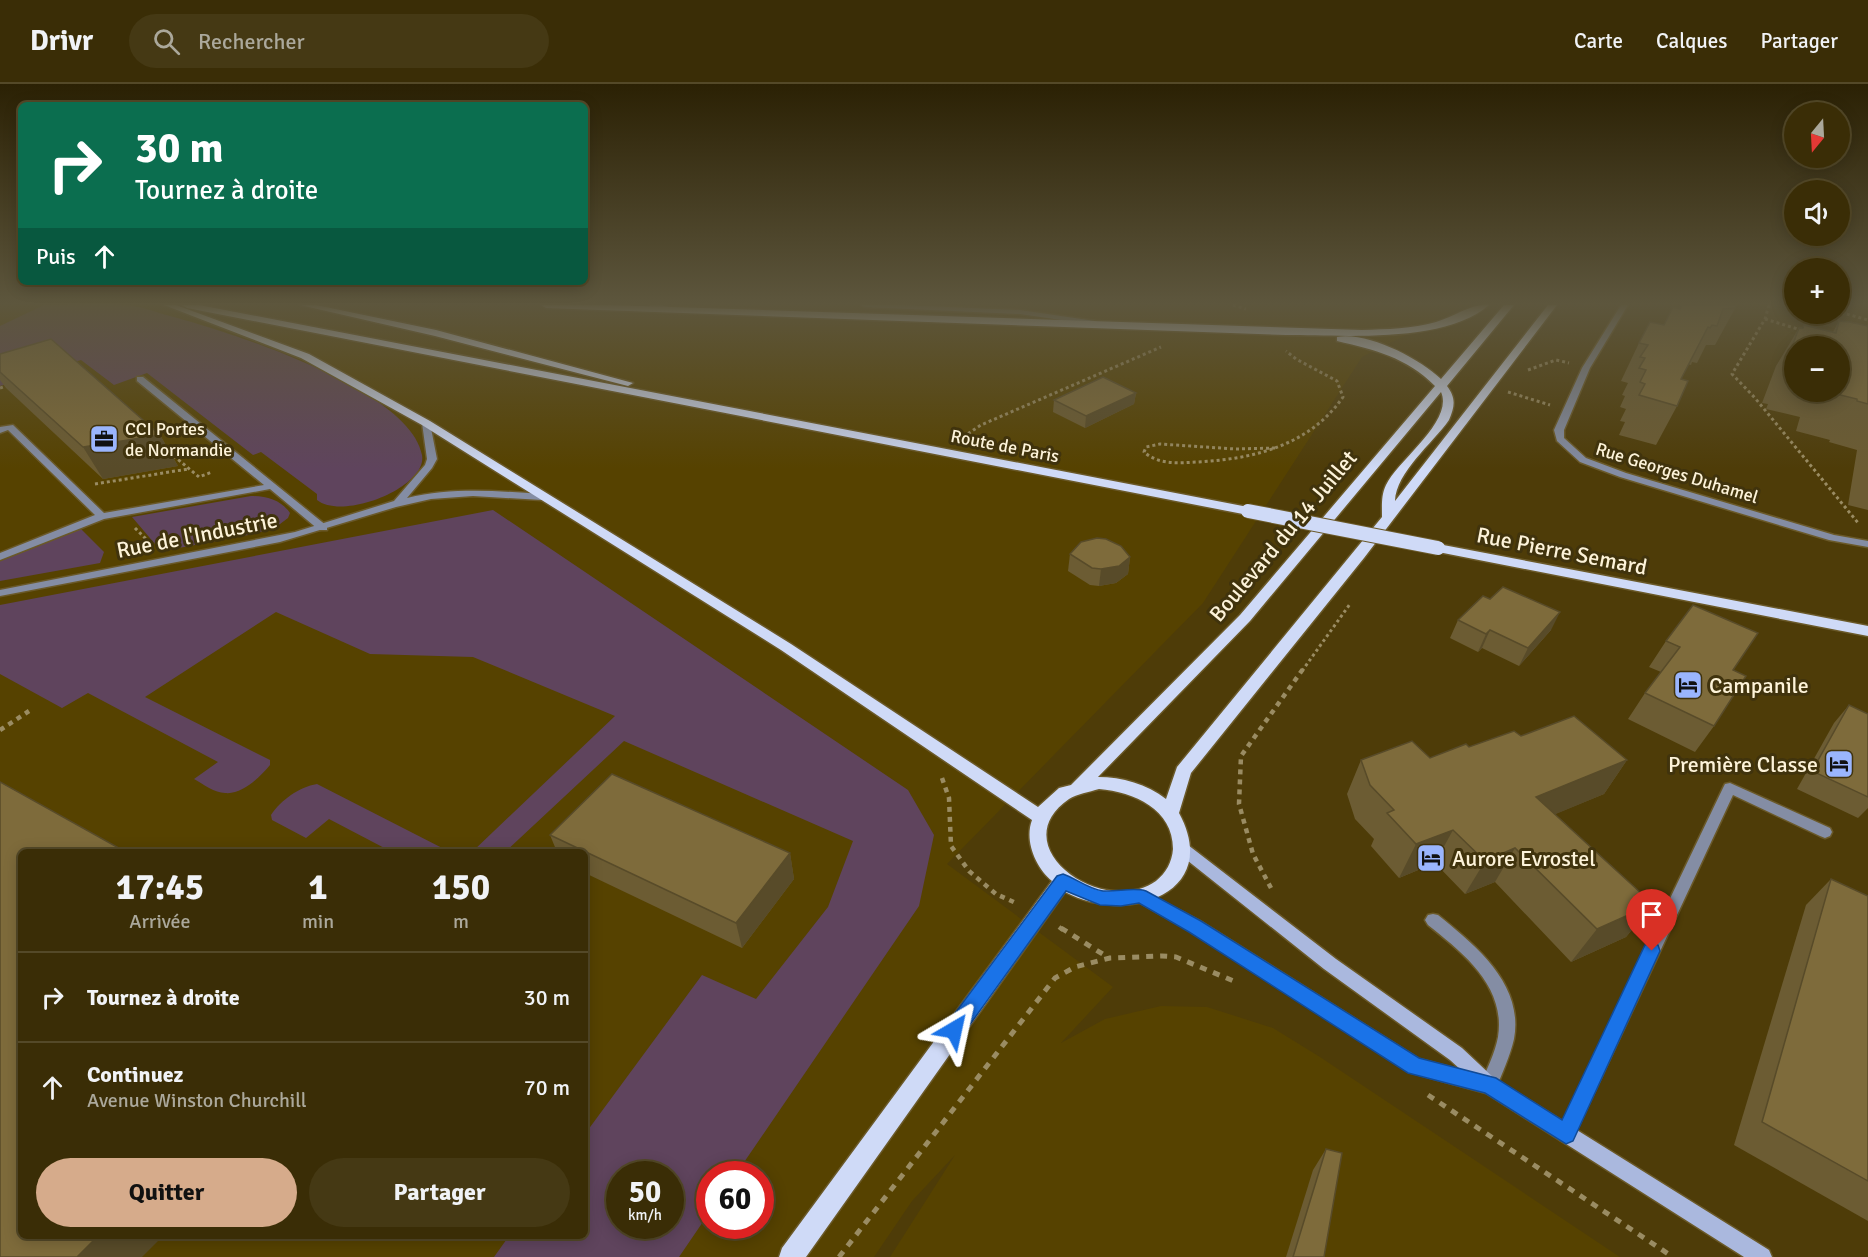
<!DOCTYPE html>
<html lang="fr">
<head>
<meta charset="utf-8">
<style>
	body { margin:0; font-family:Signika,sans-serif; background:#453914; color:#f1f3f6; height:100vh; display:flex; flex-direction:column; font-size:22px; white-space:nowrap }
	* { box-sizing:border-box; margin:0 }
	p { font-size:20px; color:#aba89b }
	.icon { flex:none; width:33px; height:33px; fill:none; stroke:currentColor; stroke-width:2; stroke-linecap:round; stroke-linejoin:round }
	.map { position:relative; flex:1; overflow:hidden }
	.sheet { position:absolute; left:18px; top:765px; width:570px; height:390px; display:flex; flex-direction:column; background:#3a2d06; border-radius:9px; box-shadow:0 3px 15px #0003,0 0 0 2px #544928 }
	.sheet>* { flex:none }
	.banner { position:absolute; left:18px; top:18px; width:570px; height:183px; border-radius:9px; box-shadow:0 3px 15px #0003,0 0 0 2px #544928; background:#0b6e4f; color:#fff; overflow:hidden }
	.needle { width:39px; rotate:198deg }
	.tools { position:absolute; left:1784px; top:18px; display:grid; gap:12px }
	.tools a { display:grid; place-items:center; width:66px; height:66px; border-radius:50%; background:#3a2d06; box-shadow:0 3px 15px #0003,0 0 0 2px #544928; font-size:30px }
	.speed { position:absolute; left:606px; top:1077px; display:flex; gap:12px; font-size:30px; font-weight:700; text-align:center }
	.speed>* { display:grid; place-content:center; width:78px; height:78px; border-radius:50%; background:#3a2d06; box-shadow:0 3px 15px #0003,0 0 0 2px #544928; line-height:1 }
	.speed small { font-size:15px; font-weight:400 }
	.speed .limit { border:9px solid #d22; background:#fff; color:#111 }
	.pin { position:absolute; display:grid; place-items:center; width:51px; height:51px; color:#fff; margin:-62px -26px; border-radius:50% 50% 50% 0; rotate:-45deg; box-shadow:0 0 6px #0007 }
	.pin .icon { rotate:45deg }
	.me { position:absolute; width:66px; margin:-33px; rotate:36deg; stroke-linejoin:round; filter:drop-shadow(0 0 4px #0008) }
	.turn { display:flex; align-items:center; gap:21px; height:126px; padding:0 18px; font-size:27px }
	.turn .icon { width:78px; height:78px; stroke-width:2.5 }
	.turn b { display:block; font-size:42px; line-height:51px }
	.then { display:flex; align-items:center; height:57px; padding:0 18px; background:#0003; gap:12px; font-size:22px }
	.eta { display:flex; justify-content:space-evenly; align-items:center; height:102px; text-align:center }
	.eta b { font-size:36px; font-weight:700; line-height:42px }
	.primary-button { display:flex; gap:12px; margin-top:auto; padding:12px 18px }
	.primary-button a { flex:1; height:69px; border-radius:36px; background:#d6ab8b; color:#111; font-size:24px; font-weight:700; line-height:69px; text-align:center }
	.primary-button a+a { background:#453914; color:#f1f3f6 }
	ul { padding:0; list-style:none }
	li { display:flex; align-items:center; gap:18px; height:90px; padding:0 18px; border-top:2px solid #544928 }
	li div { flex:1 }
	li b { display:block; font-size:22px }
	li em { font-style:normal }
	header { display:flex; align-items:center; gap:36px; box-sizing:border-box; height:84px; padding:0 30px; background:#3a2d06; border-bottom:2px solid #544928 }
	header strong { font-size:28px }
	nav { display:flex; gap:33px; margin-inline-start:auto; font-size:21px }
	.search { width:420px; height:54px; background:#453914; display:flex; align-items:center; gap:15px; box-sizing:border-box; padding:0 21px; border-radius:33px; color:#aba89b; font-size:22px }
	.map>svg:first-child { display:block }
	.built { fill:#564200; fill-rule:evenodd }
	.green { fill:#5f445d; fill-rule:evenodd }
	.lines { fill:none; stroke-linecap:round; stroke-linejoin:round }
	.service-casing { stroke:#6a5929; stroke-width:3 }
	.minor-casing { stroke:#6a5929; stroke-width:3 }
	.secondary-casing { stroke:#6a5929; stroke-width:3 }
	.primary-casing { stroke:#6a5929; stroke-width:3 }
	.path-far2 { stroke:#9a8c63; stroke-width:3; stroke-dasharray:3 3; stroke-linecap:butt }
	.path-far1 { stroke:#9a8c63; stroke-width:4.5; stroke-dasharray:5 5; stroke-linecap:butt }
	.path { stroke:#9a8c63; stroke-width:5; stroke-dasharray:7 7; stroke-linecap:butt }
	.service { fill:#848da4; fill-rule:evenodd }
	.minor { fill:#848da4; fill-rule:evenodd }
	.secondary { fill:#aab8de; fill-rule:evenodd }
	.primary { fill:#cfdaf7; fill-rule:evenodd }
	.primary-bridge-casing { stroke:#6a5929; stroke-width:16; stroke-linecap:butt }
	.primary-bridge { stroke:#cfdaf7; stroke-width:14 }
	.wall { fill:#6c5c33; fill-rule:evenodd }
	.shaded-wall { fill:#584b29 }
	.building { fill:#7e6b3b; stroke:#584b29; stroke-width:1.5 }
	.route { fill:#1a73e8; stroke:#114b97; stroke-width:1.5 }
	.labels { text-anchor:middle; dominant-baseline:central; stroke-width:6; stroke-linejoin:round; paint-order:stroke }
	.far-poi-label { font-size:18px; fill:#fdf3d9; stroke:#40330d; text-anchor:start }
	.far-street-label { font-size:18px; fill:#fdf3d9; stroke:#40330d }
	.street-label { font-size:22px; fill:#fdf3d9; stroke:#40330d }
	.poi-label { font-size:22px; fill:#fdf3d9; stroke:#40330d; text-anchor:start }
</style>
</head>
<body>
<header>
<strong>Drivr</strong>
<div class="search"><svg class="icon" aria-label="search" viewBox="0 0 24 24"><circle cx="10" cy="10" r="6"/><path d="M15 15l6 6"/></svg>Rechercher</div>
<nav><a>Carte</a><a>Calques</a><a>Partager</a></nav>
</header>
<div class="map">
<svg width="1868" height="1173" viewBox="0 0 1868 1173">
	<rect width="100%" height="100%" fill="#4e3c08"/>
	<!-- built -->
	<path class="built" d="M 0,221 L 1467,221 L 1362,273 L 1203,519 L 947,780 L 1113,903 L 1061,959 L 1105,935 L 1161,922 L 1207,923 L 1273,944 L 1320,973 L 1620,1173 L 890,1173 L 955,1071 L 912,1117 L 874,1173 L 0,1173 ZM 21,768 L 585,768 L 585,1152 L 21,1152 ZM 620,1090 L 670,1090 L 670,1142 L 620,1142 ZM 710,1090 L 760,1090 L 760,1142 L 710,1142 Z"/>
	<!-- green -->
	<g class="green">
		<path d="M 44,221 C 71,221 99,218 126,221 C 139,222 153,227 166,231 C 224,246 410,304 422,371 C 428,403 343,437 317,416 L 317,410 L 261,368 L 253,371 L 147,289 L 114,301 L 81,276 L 0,302 L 0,242 Z"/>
		<path d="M 251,412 C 267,412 281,416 290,429 L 288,434 L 276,443 L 275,442 L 258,449 L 168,466 L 166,458 L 155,460 L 132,433 Z"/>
		<path d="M 493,426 L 908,706 L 934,751 L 919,822 L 736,1090 L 710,1090 L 709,1129 L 679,1173 L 494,1173 L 509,1152 L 585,1152 L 585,1050 L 702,891 L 756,915 L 828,823 L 853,757 L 624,657 L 505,768 L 472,768 L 615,632 L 473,573 L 370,570 L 276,528 L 145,613 L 270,676 L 270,681 C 260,693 242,711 225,709 C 215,709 203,700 194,695 L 218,678 L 88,609 L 62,624 L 0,590 L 0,521 ZM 620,1090 L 670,1090 L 670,1142 L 620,1142 Z"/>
		<polygon points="81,445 104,468 100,479 0,497 0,477"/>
		<path d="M 317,700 L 450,768 L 392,768 L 329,735 L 306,754 L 272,736 L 271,731 C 281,716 299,703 317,700 Z"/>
	</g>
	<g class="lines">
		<!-- service casing -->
		<g class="service-casing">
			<g id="service">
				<polygon points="650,221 662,221 677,225 673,227 650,223"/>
				<polygon points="861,221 904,221 1020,226 1095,237 1099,239 1095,241 1020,230 865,223"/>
				<polygon points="137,293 143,293 327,442 327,446 319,446 270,405 104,435 0,476 0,469 95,431 8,346 0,349 0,343 13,341 104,429 264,401 137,297"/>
				<polygon points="1730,699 1830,744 1832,748 1830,752 1825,754 1820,752 1733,711 1572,1056 1566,1059 1560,1056 1557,1050 1560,1044 1723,704 1725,700"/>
				<path d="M 1433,830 L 1438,831 C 1476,862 1524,900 1514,955 C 1510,972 1502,990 1495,1007 L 1489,1009 L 1483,1007 L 1480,1001 C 1487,985 1495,969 1498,953 C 1506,902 1463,869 1428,841 L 1425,836 L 1428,831 Z"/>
			</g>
		</g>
		<!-- minor casing -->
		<g class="minor-casing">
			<g id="minor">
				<polygon points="1621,221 1628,221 1590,284 1564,346 1564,354 1586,374 1626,389 1834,451 1868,457 1868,463 1829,456 1620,393 1580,378 1557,357 1554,346 1582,284"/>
				<path d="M 426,336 L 430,339 L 437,375 L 432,384 L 407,414 C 452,403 497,407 542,410 L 547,413 L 542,416 L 473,412 L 431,415 L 396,423 L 280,458 L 0,512 L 0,506 L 295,448 L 394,417 L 425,381 L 427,375 L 422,339 Z"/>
			</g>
		</g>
		<!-- secondary casing -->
		<g class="secondary-casing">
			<polygon id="secondary" points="1183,759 1188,761 1336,875 1462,964 1495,995 1769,1166 1772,1173 1744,1173 1486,1009 1409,988 1190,847 1135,816 1133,812 1135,808 1140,806 1145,808 1200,837 1419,975 1461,986 1450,976 1324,885 1178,769 1176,765 1178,761"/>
		</g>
		<!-- primary casing -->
		<g class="primary-casing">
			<g id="primary">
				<path d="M 164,221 L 176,221 L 309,270 L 430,337 L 791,560 L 1038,723 L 1059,704 L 1071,701 L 1240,531 L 1435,302 C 1406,273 1375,266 1337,257 L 1337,253 C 1369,248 1418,274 1441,295 L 1504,221 L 1514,221 L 1447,302 C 1456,314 1455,322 1449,336 C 1433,359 1396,388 1395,417 L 1548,221 L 1557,221 L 1364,474 L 1191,689 L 1179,729 C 1223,810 1126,841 1065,808 L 806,1173 L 779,1173 L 782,1164 L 1052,797 C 1036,784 1024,757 1032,736 L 781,566 L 422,341 L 301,274 ZM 1441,308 C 1454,337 1398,376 1386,401 C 1381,411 1382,422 1382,433 L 1177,683 L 1166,715 C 1147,700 1122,693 1098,693 L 1250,537 ZM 1099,705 C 1134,708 1173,725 1173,765 C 1172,778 1166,789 1156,797 C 1103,835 1001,762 1069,715 C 1077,710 1089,708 1099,705 Z"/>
				<polygon points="182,221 199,221 1248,423 1254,427 1248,431 187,224"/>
				<polygon points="300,221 316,221 436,246 633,299 628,302 435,252"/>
				<path d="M 541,221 L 610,221 L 1362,246 C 1387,245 1412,245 1436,238 C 1454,233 1472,219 1489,221 C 1445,260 1341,251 1286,251 L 546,224 Z"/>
				<polygon points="1438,460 1868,542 1868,552 1433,467 1431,464 1433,461"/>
			</g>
		</g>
		<!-- path-far2 -->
		<g class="path-far2">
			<polyline points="1233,221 1246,225"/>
			<polyline points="1769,221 1765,235 1732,290 1755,314 1859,440"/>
			<polyline points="1842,221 1843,229 1868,236"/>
			<polyline points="1765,235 1801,246"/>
			<polyline points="1528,286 1556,276 1569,279"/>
			<polyline points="0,304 9,301"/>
			<polyline points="1508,308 1550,321"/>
			<polyline points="963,353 981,341 1161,263"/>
			<path d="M 1275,364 L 1235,365 L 1160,360 L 1146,363 L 1144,368 C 1159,381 1178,379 1197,378 C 1253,375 1309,362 1343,313 L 1337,297 L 1296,275 L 1286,267"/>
			<polyline points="169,368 199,393 212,388"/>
			<polyline points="95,400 188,385"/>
			<polyline points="135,444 151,460"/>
			<polyline points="1302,587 1350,520"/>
		</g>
		<!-- path-far1 -->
		<g class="path-far1">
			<polyline points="0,646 29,627"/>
			<polyline points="942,694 949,714 951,762 969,787 996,810 1016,819"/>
			<polyline points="1271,804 1253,770 1239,720 1241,672 1303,585"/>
			<polyline points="1059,843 1063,846"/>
		</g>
		<!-- path -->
		<g class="path">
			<polyline points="1061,844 1109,874"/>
			<polyline points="1428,1011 1673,1173"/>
			<polyline points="839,1173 1055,894 1075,883 1110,874 1162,872 1176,873 1236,898"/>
		</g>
		<!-- service -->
		<use href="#service" class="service"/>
		<!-- minor -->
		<use href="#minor" class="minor"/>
		<!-- secondary -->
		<use href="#secondary" class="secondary"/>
		<!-- primary -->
		<use href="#primary" class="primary"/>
		<!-- primary-bridge casing -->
		<g class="primary-bridge-casing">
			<polyline id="primary-bridge" points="1248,427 1438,464"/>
		</g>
		<!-- primary-bridge -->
		<use href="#primary-bridge" class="primary-bridge"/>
	</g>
	<!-- wall -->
	<g class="wall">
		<polygon points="1737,221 1715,261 1706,261 1697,279 1692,278 1691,281 1688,280 1681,295 1677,322 1656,361 1619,351 1625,338 1620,337 1626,325 1620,323 1625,312 1622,311 1628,299 1621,297 1639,259 1664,241 1680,225"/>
		<path d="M 1839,237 L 1868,242 L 1868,426 L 1848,421 L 1857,366 L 1829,358 L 1830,356 L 1796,347 L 1800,333 L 1766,325 L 1768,320 L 1762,319 L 1776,282 L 1799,244 L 1802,244 L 1804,241 L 1833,248 ZM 1794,262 L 1839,308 L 1794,308 Z"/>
		<polygon points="0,270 160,351 178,382 103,395 6,304 0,296"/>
		<polygon points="1136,309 1134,320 1085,344 1053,328 1054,316"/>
		<polygon points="1070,470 1130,473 1128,490 1116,499 1099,502 1090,501 1068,487"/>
		<polygon points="1458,536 1551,546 1519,582 1482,564 1478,568 1450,554"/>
		<polygon points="1666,557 1733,586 1714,642 1695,668 1628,635 1645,609 1661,588 1649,583"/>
		<polygon points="1849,621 1868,630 1868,724 1858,734 1797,705 1834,639"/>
		<polygon points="1521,652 1627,676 1604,710 1555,730 1653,820 1626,853 1571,878 1495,798 1465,810 1435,779 1399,794 1371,762 1374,755 1355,735 1347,710 1361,676 1430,674 1469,663"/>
		<polygon points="550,751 790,769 794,795 742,864 585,789 585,768 557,768"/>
		<polygon points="1831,795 1868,812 1868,1137 1734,1061 1806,821"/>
		<polygon points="1326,1065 1324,1173 1286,1173 1313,1086"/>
	</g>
	<!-- shaded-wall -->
	<g class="shaded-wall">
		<polygon points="1136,309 1134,320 1085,344 1086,332"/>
		<polygon points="160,351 178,382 103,395 83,363"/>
		<polygon points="1130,473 1128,490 1116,499 1099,502 1101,485"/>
		<polygon points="1560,528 1551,546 1519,582 1528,564"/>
		<polygon points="1490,546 1482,564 1478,568 1486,550"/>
		<polygon points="1627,676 1604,710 1515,747 1536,713"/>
		<polygon points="1453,746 1435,779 1399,794 1416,760"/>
		<polygon points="1515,764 1495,798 1465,810 1485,777"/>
		<polygon points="790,769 794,795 742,864 736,839"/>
		<polygon points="1653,820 1626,853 1571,878 1597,845"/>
		<polygon points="98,1152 163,1152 142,1173 77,1173"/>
	</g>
	<!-- building -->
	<g class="building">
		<polygon points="1682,221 1737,221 1735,224 1723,225 1717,242 1712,241 1710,244 1708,243 1681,295 1688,297 1677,322 1639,311 1645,300 1640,298 1646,286 1639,284 1645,274 1640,273 1648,261 1639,259 1650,238 1664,241 1673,223 1680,225"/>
		<polygon points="1839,237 1850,238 1868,242 1868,320 1857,317 1857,315 1828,308 1839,308 1839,262 1794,262 1794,285 1791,285 1792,280 1786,279 1799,244 1803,244 1804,241 1836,249"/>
		<polygon points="51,255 160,351 83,363 0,288 0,270"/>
		<polygon points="1103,293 1136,309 1086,332 1054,316"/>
		<polygon points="1097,454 1106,455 1121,462 1130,473 1119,482 1101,485 1092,484 1070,470 1081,458"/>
		<polygon points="1503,503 1560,528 1528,564 1490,546 1486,550 1458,536 1483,512 1490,515"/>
		<polygon points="1693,521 1758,549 1733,586 1746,592 1714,642 1645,609 1680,563 1666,557"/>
		<polygon points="1849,621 1868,630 1868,713 1812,687"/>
		<polygon points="1574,632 1627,676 1536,713 1653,820 1597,845 1515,764 1485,777 1453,746 1416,760 1387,729 1394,726 1370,701 1361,676 1412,657 1430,674 1466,660 1469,663 1514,647 1521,652"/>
		<polygon points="612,690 790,769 736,839 550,751"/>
		<polygon points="0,698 126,768 21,768 21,1152 98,1152 77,1173 0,1173"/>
		<polygon points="1831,795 1868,812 1868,1097 1762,1038"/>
		<polygon points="1326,1065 1342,1069 1324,1173 1293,1173"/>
	</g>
	<!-- sky -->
	<linearGradient id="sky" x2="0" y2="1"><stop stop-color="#2b2104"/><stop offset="0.57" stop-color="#5d563d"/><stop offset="1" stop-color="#5d563d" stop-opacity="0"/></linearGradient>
	<rect width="1868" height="385" fill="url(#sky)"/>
	<!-- route -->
	<path class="route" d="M 1063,790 C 1077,795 1088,805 1103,807 C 1117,808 1134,803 1146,807 L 1201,837 L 1419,974 L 1496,994 L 1562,1036 L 1645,861 L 1652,859 L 1658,861 L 1660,867 L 1573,1057 L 1566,1060 L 1485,1009 L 1408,989 L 1189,848 L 1139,819 L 1121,822 L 1100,821 L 1066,807 L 961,953 L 954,955 L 947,953 L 945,946 L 947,940 L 1057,792 Z"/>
	<!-- icons -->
	<defs>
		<g id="office-square" transform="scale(1.5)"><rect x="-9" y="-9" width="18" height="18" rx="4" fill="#9ab5fd" stroke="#40330d"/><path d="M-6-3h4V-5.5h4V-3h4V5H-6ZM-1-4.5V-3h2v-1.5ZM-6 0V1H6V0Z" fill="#111"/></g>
		<g id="hotel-square" transform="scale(1.5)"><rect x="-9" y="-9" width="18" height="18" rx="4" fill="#9ab5fd" stroke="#40330d"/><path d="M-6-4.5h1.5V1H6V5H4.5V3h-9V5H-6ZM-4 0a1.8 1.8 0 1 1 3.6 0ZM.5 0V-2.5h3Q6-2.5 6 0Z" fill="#111"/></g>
	</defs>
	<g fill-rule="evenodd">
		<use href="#office-square" x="104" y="355"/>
		<use href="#hotel-square" x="1688" y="601"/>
		<use href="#hotel-square" x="1839" y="680"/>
		<use href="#hotel-square" x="1431" y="774"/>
	</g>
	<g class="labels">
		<!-- far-poi labels -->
		<g class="far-poi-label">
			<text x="125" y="345">CCI Portes<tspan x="125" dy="21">de Normandie</tspan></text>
		</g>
		<!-- far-street labels -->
		<g class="far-street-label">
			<text transform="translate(1005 362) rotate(11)">Route de Paris</text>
			<text transform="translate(1677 389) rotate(17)">Rue Georges Duhamel</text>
		</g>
		<!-- street labels -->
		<g class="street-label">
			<text transform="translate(197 451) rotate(-11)">Rue de l'Industrie</text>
			<text transform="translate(1283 452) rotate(-50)">Boulevard du 14 Juillet</text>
			<text transform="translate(1562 467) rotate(11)">Rue Pierre Semard</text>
		</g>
		<!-- poi labels -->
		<g class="poi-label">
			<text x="1709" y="601">Campanile</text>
			<text x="1818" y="680" text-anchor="end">Première Classe</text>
			<text x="1452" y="774">Aurore Evrostel</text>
		</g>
	</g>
</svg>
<div class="tools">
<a><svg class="needle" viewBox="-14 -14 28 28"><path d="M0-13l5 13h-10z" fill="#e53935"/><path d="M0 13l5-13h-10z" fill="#aba89b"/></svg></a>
<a><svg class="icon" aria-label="sound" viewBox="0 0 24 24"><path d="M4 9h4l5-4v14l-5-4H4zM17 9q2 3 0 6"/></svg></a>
<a>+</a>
<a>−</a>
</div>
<div class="speed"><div>50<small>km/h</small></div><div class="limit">60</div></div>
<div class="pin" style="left:1652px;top:867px;background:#d93025"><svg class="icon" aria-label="arrive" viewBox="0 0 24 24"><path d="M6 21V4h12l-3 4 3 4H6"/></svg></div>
<svg class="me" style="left:954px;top:946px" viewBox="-20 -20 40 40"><path d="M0-17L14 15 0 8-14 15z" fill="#1a73e8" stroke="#fff" stroke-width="4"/></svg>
<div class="banner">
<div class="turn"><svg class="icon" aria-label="right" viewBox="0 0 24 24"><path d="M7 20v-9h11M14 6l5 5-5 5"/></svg><div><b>30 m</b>Tournez à droite</div></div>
<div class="then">Puis<svg class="icon" aria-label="ahead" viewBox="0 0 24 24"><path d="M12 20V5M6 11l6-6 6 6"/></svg></div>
</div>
<section class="sheet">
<div class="eta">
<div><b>17:45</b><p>Arrivée</p></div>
<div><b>1</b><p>min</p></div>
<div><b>150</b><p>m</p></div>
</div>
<ul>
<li><svg class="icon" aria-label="right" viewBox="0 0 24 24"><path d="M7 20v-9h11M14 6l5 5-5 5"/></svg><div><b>Tournez à droite</b></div><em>30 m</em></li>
<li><svg class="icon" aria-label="ahead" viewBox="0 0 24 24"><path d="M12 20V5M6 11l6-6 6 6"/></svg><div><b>Continuez</b><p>Avenue Winston Churchill</p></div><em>70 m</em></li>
</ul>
<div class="primary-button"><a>Quitter</a><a>Partager</a></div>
</section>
</div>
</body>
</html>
